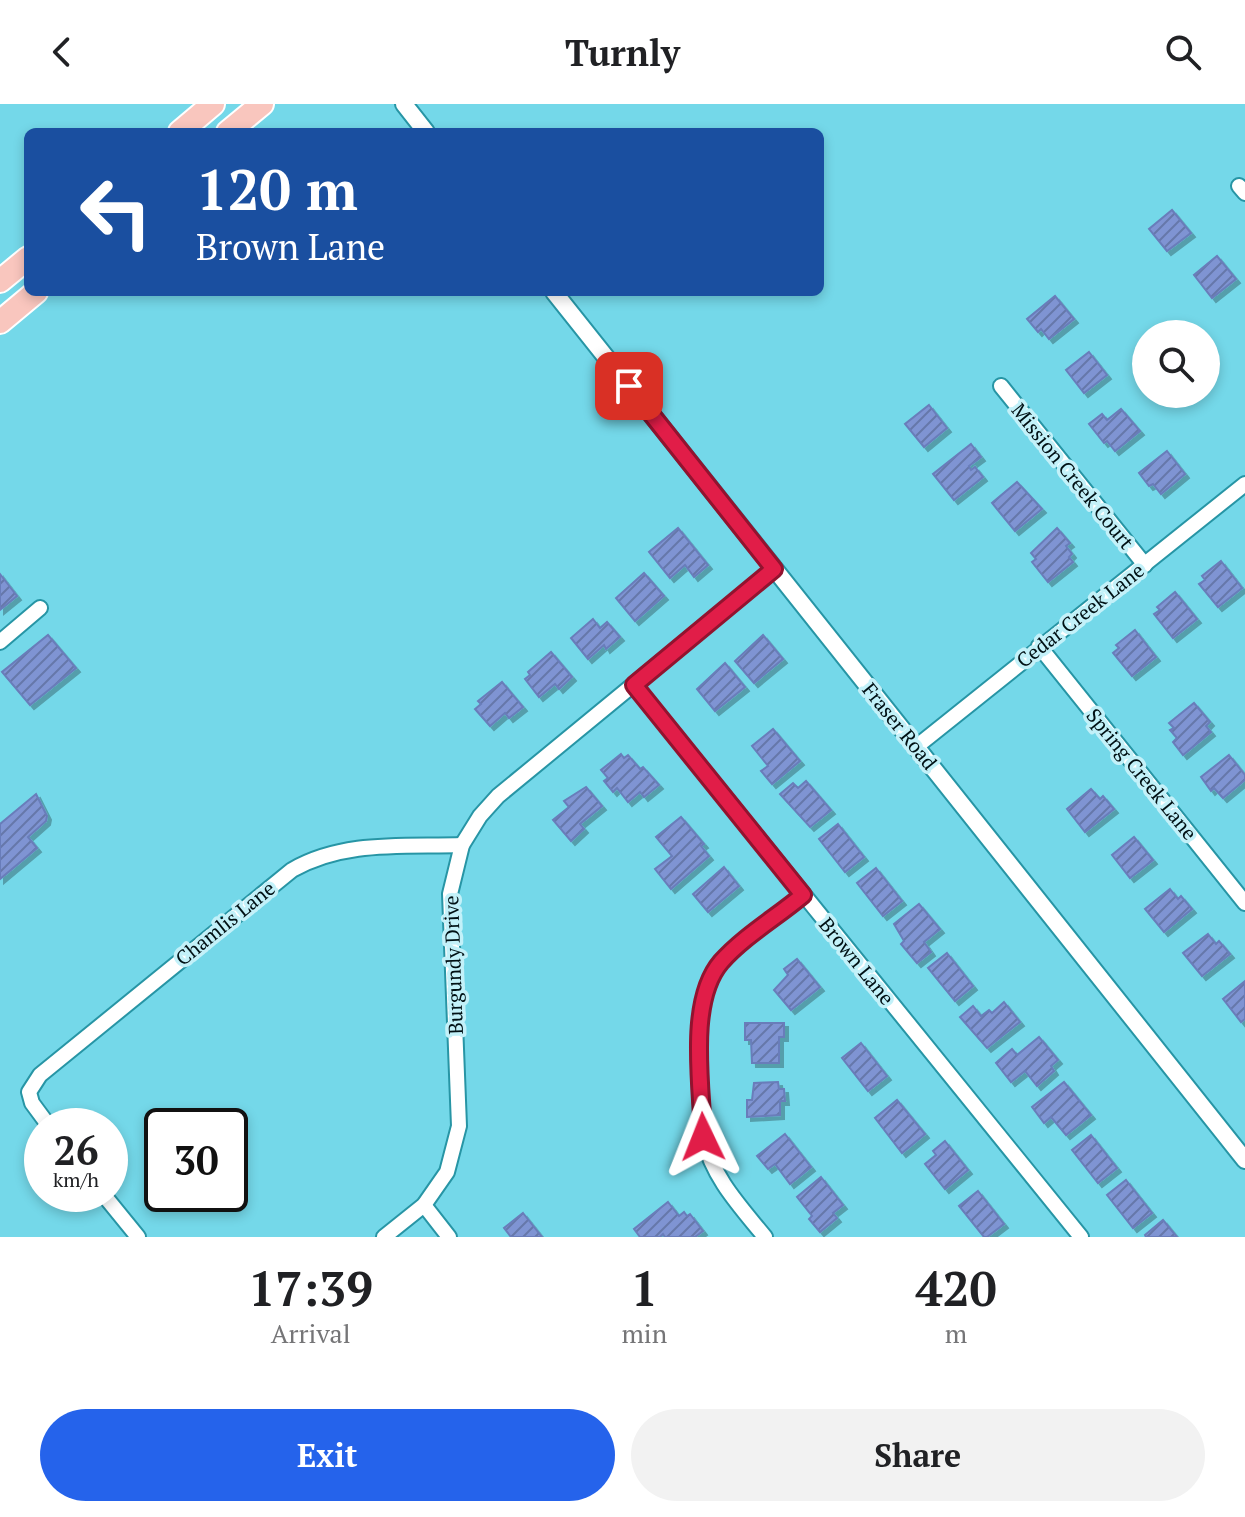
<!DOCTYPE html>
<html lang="en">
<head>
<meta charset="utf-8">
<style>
	body { margin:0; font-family:"PT Serif",serif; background:#f2f2f2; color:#202124; height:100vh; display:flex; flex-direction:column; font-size:30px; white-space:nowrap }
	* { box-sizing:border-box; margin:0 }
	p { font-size:26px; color:#757577 }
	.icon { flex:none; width:44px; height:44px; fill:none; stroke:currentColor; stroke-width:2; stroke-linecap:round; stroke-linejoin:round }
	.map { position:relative; height:1133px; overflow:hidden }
	.sheet { display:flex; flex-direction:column; background:#fff; flex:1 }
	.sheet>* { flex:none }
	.guide { position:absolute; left:24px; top:24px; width:800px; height:168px; border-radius:12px; box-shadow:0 4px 12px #0003; background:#1a4fa0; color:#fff; overflow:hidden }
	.controls { position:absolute; left:1132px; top:216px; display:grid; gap:16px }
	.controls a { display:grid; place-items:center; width:88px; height:88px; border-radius:50%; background:#fff; box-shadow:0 4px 12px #0003; font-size:40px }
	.speed { position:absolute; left:24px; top:1004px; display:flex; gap:16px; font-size:40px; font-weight:700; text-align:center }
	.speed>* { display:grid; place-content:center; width:104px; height:104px; border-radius:50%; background:#fff; box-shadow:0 4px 12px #0003; line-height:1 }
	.speed small { font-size:20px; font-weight:400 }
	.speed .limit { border:4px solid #111; border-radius:12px; background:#fff; color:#111 }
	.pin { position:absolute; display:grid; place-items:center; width:68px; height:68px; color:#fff; margin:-34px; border-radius:16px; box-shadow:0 4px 12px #0006 }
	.me { position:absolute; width:88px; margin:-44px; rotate:358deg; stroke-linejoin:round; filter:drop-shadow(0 0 6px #0008) }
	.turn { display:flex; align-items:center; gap:28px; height:168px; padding:0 40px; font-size:36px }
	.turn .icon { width:104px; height:104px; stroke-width:2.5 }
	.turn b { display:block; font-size:56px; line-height:68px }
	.eta { display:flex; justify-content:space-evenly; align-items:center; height:136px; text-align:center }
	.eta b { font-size:48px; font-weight:800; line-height:56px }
	.primary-button { display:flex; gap:16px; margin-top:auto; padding:16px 40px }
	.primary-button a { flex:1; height:92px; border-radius:48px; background:#2563eb; color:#fff; font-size:32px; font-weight:800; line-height:92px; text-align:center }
	.primary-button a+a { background:#f2f2f2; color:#202124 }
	header { display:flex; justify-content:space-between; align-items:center; height:104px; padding:0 40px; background:#fff; font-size:36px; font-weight:800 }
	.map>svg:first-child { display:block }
	.building { fill:url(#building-hatch); stroke:#697dba; stroke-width:2; filter:url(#shadow) }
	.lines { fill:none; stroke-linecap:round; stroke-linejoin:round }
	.minor-casing { stroke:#2795a5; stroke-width:18 }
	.tertiary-casing { stroke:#2795a5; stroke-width:20 }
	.primary-casing { stroke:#fff; stroke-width:26 }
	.minor { stroke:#fff; stroke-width:14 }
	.tertiary { stroke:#fff; stroke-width:16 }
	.primary { stroke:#f9c6be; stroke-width:22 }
	.route-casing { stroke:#92132f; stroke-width:20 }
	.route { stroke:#e11d48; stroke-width:14 }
	.labels { text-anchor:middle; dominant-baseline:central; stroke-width:7; stroke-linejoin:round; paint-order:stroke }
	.street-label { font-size:20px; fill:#001014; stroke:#c3f1f9 }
</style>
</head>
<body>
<header><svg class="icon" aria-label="back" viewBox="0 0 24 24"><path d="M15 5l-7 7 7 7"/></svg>Turnly<svg class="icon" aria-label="search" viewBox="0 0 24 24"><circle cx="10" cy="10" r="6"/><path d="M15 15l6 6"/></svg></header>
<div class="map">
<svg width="1245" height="1133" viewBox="0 0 1245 1133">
	<defs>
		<pattern id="building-hatch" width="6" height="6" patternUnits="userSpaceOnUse" patternTransform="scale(2)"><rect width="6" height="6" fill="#7f94d3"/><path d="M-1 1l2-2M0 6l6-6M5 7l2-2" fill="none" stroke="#67a"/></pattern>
		<filter id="shadow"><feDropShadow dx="4" dy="4" stdDeviation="0" flood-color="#0004"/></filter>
	</defs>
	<rect width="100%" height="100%" fill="#74d8e9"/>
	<!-- building -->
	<g class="building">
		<polygon points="1172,106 1191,129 1167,147 1149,125"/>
		<polygon points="1217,152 1236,175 1212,194 1194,171"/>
		<polygon points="1055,192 1074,215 1049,235 1041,225 1038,228 1027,215"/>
		<polygon points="1089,248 1107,271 1084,289 1066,266"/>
		<polygon points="929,301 947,324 924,343 905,320"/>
		<polygon points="1121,305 1140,327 1115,347 1107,337 1104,339 1089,320 1102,310 1107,316"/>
		<polygon points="971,340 981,353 969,362 971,366 975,363 983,373 954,396 933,370"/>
		<polygon points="1167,347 1185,370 1161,390 1153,380 1149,382 1139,369"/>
		<polygon points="1017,378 1042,405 1015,427 992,399"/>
		<polygon points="678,424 708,461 694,473 685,461 670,474 649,448"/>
		<polygon points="1057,424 1070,439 1066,442 1072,450 1069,453 1073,458 1048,478 1032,458 1036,455 1031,449"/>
		<polygon points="1221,457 1242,484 1218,503 1199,480 1205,476 1202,472"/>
		<polygon points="644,469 664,492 635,517 616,494"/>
		<polygon points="0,470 17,492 0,506"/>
		<polygon points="1175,488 1197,515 1173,534 1154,510 1160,506 1157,503"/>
		<polygon points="593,515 600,524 607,518 620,533 606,545 604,541 588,555 571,534"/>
		<polygon points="1135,526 1156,553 1132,572 1113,549 1119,544 1116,541"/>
		<polygon points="48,531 76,564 30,601 2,568"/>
		<polygon points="763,531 783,555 754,579 735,557"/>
		<polygon points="551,548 572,573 559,585 555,580 539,593 525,575 530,571 528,568"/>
		<polygon points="725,559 745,583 715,607 697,585"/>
		<polygon points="502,578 523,603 509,614 505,609 490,622 475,605 481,600 478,597"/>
		<polygon points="1194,599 1210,618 1206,622 1211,628 1183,651 1173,638 1177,634 1170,626 1174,624 1169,619"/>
		<polygon points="773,625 800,657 772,680 761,667 768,662 752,642"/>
		<polygon points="621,650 624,654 628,651 640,665 643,663 659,681 644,693 640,688 628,698 617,684 613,688 604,677 608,674 601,666"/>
		<polygon points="1229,651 1245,671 1245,676 1223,694 1214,684 1211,687 1201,673"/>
		<polygon points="806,677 831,706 810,723 780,690 793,679 798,684"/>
		<polygon points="586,683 602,702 580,720 584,725 571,737 553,716 569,703 564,697"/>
		<polygon points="1091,685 1100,695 1103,692 1114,705 1085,728 1067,705"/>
		<polygon points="36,690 47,712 46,717 28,733 37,744 0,775 0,720"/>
		<polygon points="681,713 704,740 701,742 709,752 671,785 655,765 672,752 656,733"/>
		<polygon points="838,720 864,753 845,768 819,735"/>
		<polygon points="1134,733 1153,756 1130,774 1112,751"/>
		<polygon points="724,763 739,782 708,808 693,790"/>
		<polygon points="876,764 902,797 883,812 857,779"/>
		<polygon points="1170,785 1178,795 1181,792 1192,805 1164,828 1145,805"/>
		<polygon points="919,800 940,825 924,838 931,848 917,859 901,840 904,837 894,820"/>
		<polygon points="1208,830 1216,840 1219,837 1230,850 1202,872 1183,849"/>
		<polygon points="947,849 973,882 955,897 928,864"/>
		<polygon points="797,855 820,883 791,906 774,886 788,871 784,865"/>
		<polygon points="1245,877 1245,915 1241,918 1223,895"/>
		<polygon points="1004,898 1020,918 987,944 960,913 973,902 981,912 989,906 992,909"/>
		<polygon points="745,919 784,919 784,933 779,933 779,959 752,959 751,936 745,936"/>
		<polygon points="1039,933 1058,956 1051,962 1054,967 1037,982 1025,967 1011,978 996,959 1012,945 1017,951"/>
		<polygon points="861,939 887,972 868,987 842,954"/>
		<polygon points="778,978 779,985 784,985 785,997 780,997 780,1011 747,1013 747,996 752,996 754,979"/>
		<polygon points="1064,978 1091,1011 1066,1031 1051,1013 1044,1019 1032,1003"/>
		<polygon points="897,996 925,1030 902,1049 875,1014"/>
		<polygon points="785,1030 811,1063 790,1080 775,1060 768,1065 757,1052"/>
		<polygon points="1091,1031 1117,1064 1098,1079 1072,1046"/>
		<polygon points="945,1037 968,1066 945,1085 925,1060 936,1051 933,1047"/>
		<polygon points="821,1073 843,1101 833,1109 837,1114 820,1128 809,1115 812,1112 797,1093"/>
		<polygon points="1126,1076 1152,1109 1133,1124 1107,1091"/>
		<polygon points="978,1087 1004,1120 987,1133 984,1133 959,1102"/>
		<polygon points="668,1098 679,1112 684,1108 687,1112 690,1110 703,1127 695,1133 665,1133 663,1130 660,1133 640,1133 634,1125"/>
		<polygon points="523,1109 542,1133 511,1133 504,1124"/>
		<polygon points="1163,1116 1177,1133 1146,1133 1145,1131"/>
	</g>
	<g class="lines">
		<!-- minor casing -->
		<g class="minor-casing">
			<g id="minor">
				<polyline points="1239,82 1245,89"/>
				<polyline points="1001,282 1145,461"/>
				<polyline points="0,538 40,504"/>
				<polyline points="1039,542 1245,799"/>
				<polyline points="634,581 1081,1133"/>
				<polyline points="916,643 1245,380"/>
				<path d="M 49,1022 L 32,999 L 29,988 L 40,971 L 292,766 C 344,736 404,743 462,741"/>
				<polyline points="103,1090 138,1133"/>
				<polyline points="424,1101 449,1133"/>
				<polyline points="384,1133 424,1101 447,1068 459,1022 450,790 462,741 480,712 498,692 774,465"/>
				<path d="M 765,1133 C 739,1101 713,1074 703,1033 C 701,984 687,898 721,858 C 744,832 777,813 803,791"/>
			</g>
		</g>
		<!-- tertiary casing -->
		<g class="tertiary-casing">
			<g id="tertiary">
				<polyline points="404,0 426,28"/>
				<polyline points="554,188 1245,1056"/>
			</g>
		</g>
		<!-- primary casing -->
		<g class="primary-casing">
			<g id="primary">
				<polyline points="180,28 213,0"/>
				<polyline points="228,28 262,0"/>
				<polyline points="0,177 28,154"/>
				<polyline points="0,218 36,188"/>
			</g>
		</g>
		<!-- minor -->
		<use href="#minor" class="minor"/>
		<!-- tertiary -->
		<use href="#tertiary" class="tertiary"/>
		<!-- primary -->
		<use href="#primary" class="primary"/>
	</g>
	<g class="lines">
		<!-- route casing -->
		<g class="route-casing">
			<path id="route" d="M 629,282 L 774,465 L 634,581 L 803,791 C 777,813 744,832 721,858 C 687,898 702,984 703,1033"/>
		</g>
		<!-- route -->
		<use href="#route" class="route"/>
	</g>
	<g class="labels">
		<!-- street labels -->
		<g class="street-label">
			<text transform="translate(1073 372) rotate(51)">Mission Creek Court</text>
			<text transform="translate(1080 511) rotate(-38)">Cedar Creek Lane</text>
			<text transform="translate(900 622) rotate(51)">Fraser Road</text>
			<text transform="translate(1142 670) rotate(51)">Spring Creek Lane</text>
			<text transform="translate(225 819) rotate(-39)">Chamlis Lane</text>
			<text transform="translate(857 857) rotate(51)">Brown Lane</text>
			<text transform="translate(453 861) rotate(-92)">Burgundy Drive</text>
		</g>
	</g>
</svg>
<div class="controls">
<a><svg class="icon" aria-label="search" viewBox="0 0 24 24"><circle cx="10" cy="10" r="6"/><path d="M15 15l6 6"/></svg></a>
</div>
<div class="speed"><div>26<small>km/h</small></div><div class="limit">30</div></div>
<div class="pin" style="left:629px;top:282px;background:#d93025"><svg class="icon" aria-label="arrive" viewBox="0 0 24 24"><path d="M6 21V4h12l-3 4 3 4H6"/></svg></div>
<svg class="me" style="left:703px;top:1033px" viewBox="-20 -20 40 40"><path d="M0-17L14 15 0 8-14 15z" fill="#e11d48" stroke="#fff" stroke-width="4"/></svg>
<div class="guide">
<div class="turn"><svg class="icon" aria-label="left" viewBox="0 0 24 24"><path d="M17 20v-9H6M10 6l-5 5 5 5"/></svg><div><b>120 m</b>Brown Lane</div></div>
</div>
</div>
<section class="sheet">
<div class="eta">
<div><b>17:39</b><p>Arrival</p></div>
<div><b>1</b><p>min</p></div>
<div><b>420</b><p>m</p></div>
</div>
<div class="primary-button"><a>Exit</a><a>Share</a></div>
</section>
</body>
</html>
